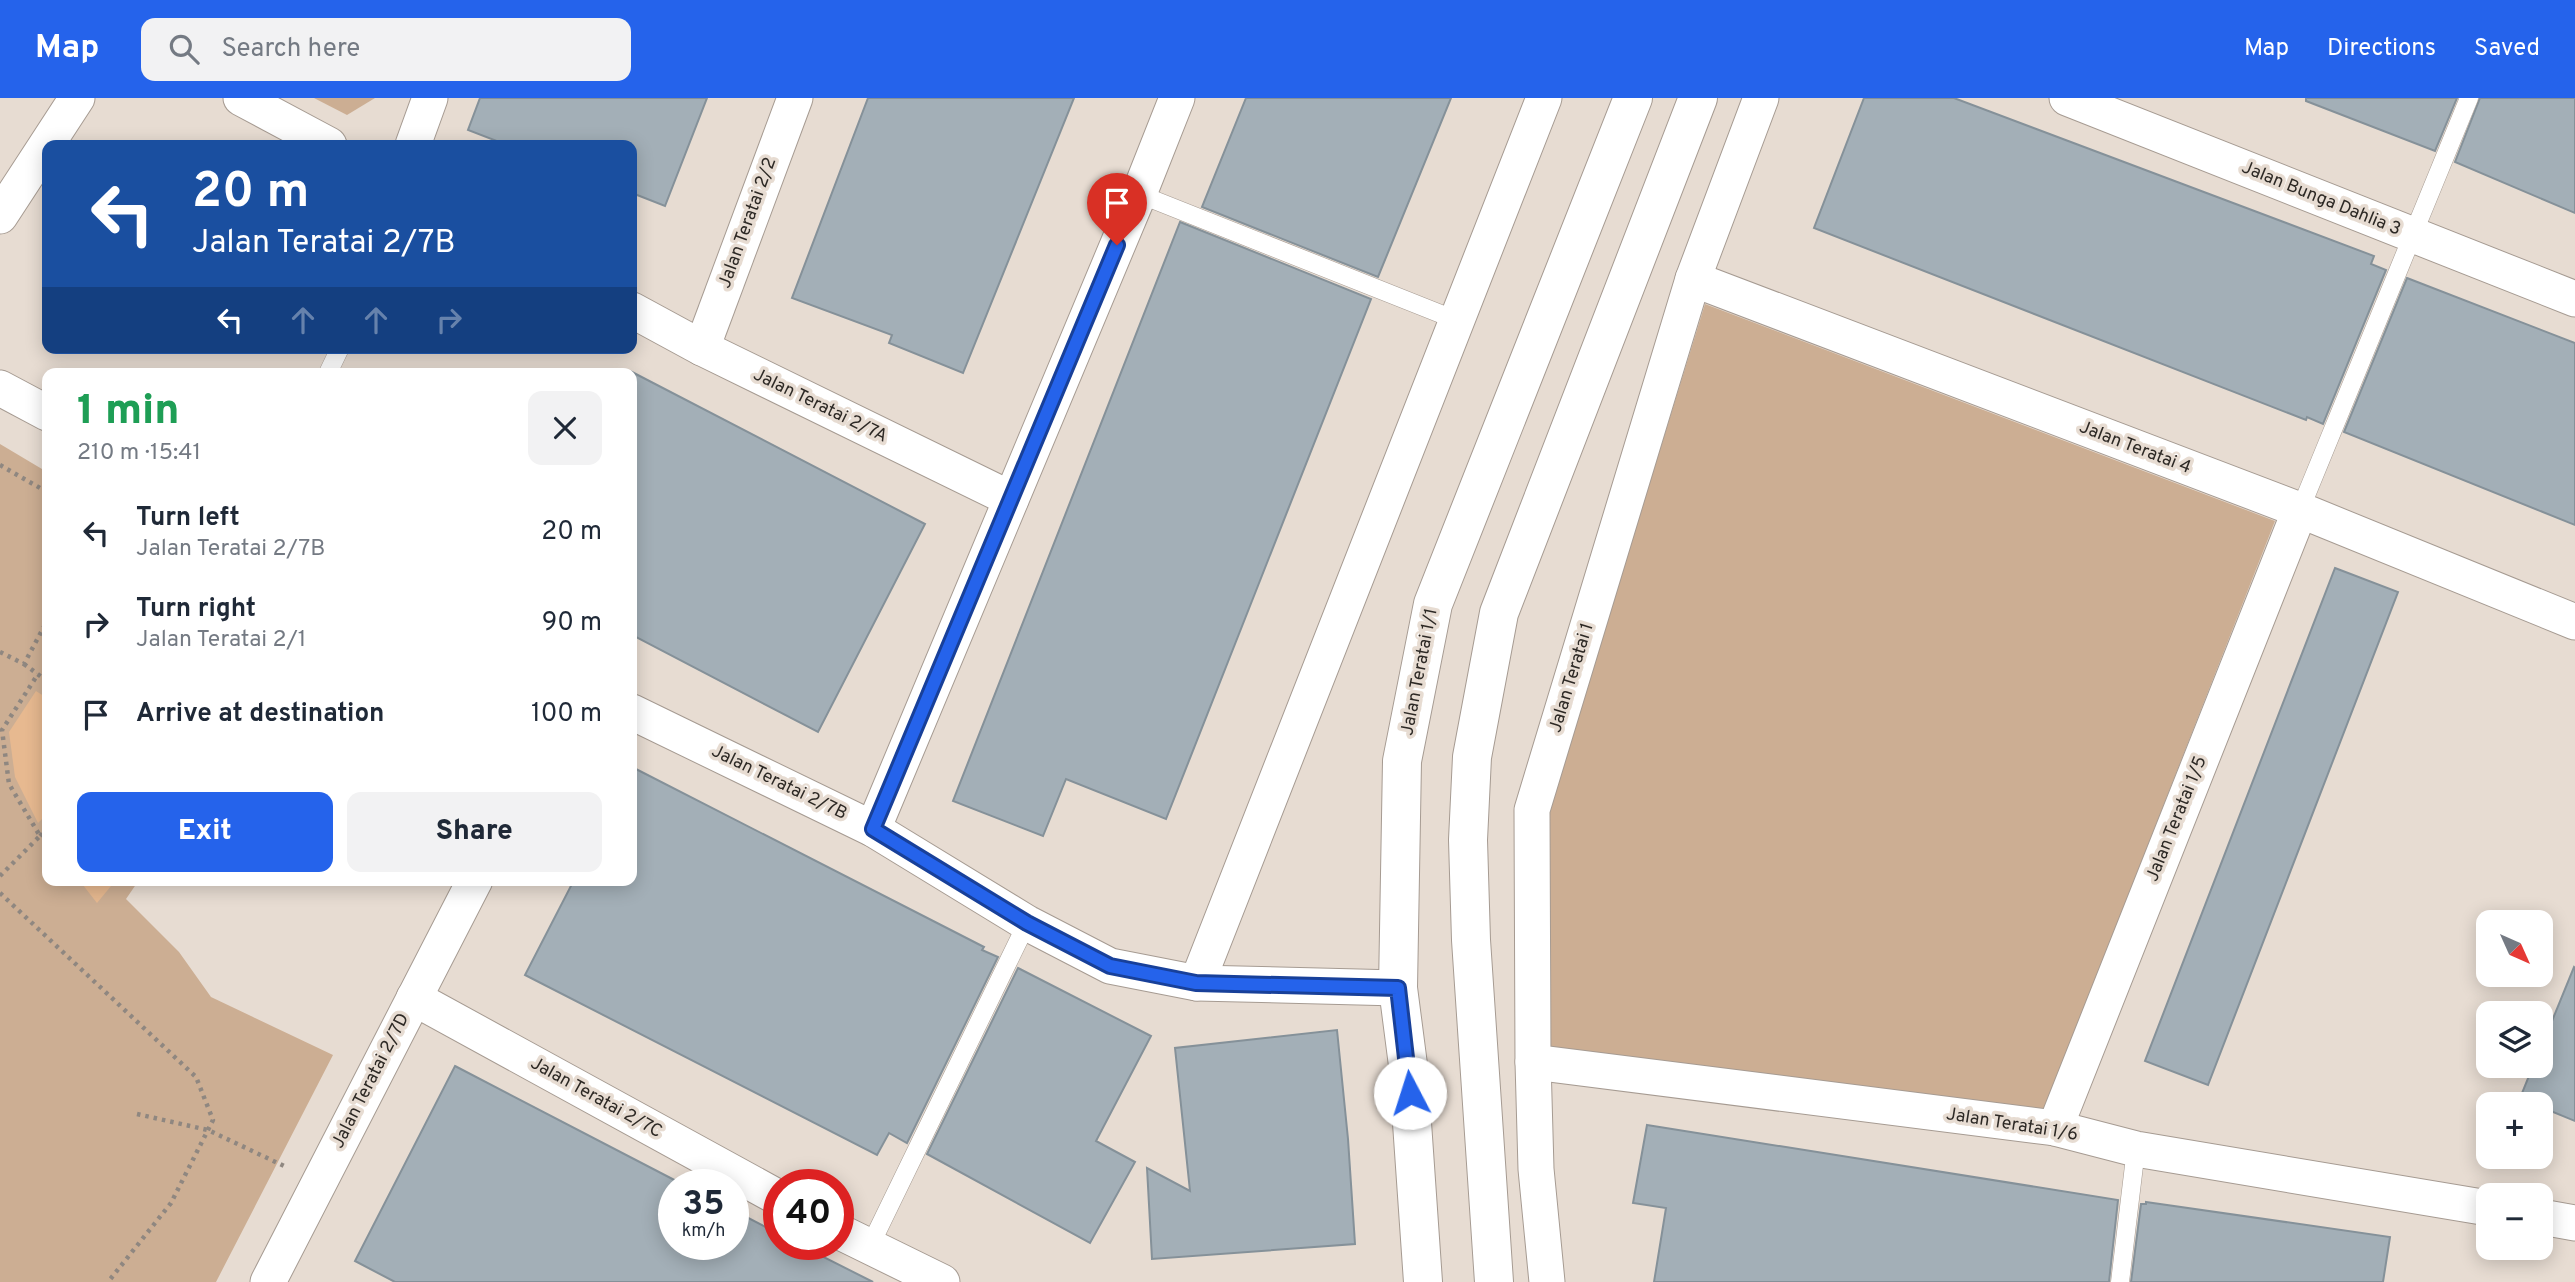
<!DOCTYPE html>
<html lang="en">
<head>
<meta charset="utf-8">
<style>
	body { margin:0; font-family:Overpass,sans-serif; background:#f2f2f3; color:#1f2937; height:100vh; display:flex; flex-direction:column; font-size:26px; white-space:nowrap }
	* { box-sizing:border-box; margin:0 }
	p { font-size:23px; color:#747a83 }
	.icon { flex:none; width:38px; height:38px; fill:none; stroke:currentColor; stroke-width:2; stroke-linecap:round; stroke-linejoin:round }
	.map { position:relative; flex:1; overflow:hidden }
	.sheet { position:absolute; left:42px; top:270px; width:595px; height:518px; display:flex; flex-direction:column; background:#fff; border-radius:14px; box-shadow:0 4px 18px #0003 }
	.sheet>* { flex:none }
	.top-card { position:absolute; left:42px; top:42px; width:595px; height:214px; border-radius:14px; box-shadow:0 4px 18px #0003; background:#1a4fa0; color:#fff; overflow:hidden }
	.needle { width:46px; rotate:135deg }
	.tools { position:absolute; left:2476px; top:812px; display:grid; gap:14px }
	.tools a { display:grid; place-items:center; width:77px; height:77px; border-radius:14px; background:#fff; box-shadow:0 4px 18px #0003; font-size:35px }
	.speed { position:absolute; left:658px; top:1071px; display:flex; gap:14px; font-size:35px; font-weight:700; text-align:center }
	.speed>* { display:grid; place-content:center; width:91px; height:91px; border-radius:50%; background:#fff; box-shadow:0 4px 18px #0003; line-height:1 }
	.speed small { font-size:18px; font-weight:400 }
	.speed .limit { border:10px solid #d22; background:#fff; color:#111 }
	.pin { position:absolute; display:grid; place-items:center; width:60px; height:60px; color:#fff; margin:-72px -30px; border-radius:50% 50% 50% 0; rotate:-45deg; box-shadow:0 0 7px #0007 }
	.pin .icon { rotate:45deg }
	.me { position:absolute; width:77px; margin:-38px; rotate:355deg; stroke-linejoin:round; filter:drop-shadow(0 0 5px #0008) }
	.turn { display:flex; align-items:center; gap:24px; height:147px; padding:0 35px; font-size:32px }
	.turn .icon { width:91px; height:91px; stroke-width:2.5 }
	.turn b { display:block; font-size:49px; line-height:60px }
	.lanes { display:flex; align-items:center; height:66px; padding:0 35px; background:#0003; justify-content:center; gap:35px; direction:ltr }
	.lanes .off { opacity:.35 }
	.round { display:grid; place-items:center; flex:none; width:74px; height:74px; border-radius:14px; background:#f2f2f3 }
	.headline { display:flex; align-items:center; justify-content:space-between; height:119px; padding:0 35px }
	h1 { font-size:42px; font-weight:800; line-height:52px; color:#1e9e55 }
	.primary-button { display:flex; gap:14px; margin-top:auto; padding:14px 35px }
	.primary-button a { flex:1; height:80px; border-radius:14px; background:#2563eb; color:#fff; font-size:28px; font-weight:800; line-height:80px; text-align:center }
	.primary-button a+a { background:#f2f2f3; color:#1f2937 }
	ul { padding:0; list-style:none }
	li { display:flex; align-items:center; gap:21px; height:91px; padding:0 35px }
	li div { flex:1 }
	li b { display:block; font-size:26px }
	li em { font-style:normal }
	header { display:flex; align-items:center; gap:42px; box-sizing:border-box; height:98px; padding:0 35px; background:#2563eb; color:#fff }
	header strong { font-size:33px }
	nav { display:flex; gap:38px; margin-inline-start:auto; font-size:24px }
	.search { width:490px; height:63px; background:#f2f2f3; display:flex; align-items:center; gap:18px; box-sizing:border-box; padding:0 24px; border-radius:14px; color:#747a83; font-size:26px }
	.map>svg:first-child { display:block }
	.green { fill:#ccae93 }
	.water { fill:#e7b990 }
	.building { fill:#a3afb7; stroke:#859199; stroke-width:2 }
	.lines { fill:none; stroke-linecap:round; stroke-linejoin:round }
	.lane-casing { stroke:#a69b92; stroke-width:19 }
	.street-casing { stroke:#a69b92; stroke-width:37 }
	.secondary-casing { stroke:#a69b92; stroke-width:40 }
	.path { stroke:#8f8780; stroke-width:4.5; stroke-dasharray:3.5 5; stroke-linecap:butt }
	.lane { stroke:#fff; stroke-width:18 }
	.street { stroke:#fff; stroke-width:35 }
	.secondary { stroke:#fff; stroke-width:38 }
	.route-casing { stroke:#184099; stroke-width:18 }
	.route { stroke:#2563eb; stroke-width:12 }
	.labels { text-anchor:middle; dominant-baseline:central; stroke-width:7; stroke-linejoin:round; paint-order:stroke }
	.street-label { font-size:18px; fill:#2d2925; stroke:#e7dcd2 }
</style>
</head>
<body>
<header>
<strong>Map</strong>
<div class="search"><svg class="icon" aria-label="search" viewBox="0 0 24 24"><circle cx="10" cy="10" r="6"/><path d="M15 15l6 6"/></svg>Search here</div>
<nav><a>Map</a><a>Directions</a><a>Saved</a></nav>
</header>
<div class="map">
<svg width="2575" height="1184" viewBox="0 0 2575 1184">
	<rect width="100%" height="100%" fill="#e7dcd2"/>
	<!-- green -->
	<g class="green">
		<polygon points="314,0 375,0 347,17"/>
		<polygon points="1705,206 2275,423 2044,1012 1550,949 1548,714"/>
		<polygon points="0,346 47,374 47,782 139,782 126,801 179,854 211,899 333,957 216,1184 0,1184"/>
	</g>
	<!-- water -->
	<g class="water">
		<polygon points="36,593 47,600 47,716 38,725 15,679 9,634"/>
		<polygon points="79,782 116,782 97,805"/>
	</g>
	<!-- building -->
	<g class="building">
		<polygon points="480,0 707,0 665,108 632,95 632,47 507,47 468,32"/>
		<polygon points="868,0 1074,0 963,275 889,245 892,237 792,200"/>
		<polygon points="1246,0 1451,0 1378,179 1202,109"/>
		<polygon points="1864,0 1954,0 2374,158 2371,166 2386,172 2323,326 2307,319 2306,322 1814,130"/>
		<polygon points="2306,0 2457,0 2435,53 2306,3"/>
		<polygon points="2480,0 2575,0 2575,115 2455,64"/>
		<polygon points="1180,124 1371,201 1166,721 1066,681 1043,738 953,703"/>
		<polygon points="2407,180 2575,245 2575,427 2344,334"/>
		<polygon points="632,274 925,426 818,634 632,537"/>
		<polygon points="2335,470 2398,494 2208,987 2145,963"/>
		<polygon points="632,669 984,849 982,852 998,859 907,1045 889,1035 877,1057 525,877 574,782 632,782"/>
		<polygon points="2574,869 2575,870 2575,1023 2541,1009 2541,1006 2520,1000 2533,968 2541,968 2541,950"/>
		<polygon points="1018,870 1151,938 1096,1043 1135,1064 1090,1145 927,1056"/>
		<polygon points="1337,932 1348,1041 1355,1146 1152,1161 1147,1070 1190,1093 1175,950"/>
		<polygon points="455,968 684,1087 674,1087 674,1146 733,1146 733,1112 779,1136 779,1146 798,1146 873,1184 395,1184 355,1163"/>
		<polygon points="1647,1027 2118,1102 2109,1184 1654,1184 1666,1110 1633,1105"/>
		<polygon points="2146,1104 2390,1139 2383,1184 2131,1184 2141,1106 2146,1106"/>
	</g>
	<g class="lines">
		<!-- lane casing -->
		<g class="lane-casing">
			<g id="lane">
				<polyline points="1139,96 1456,222"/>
				<polyline points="328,275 340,250"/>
				<polyline points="2300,412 2469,0"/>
				<polyline points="869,1150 1027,825"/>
				<polyline points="2120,1184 2136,1051"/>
			</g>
		</g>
		<!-- street casing -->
		<g class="street-casing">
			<g id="street">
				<polyline points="241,0 329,47"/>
				<polyline points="2067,0 2575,201"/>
				<polyline points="413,47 430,0"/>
				<polyline points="0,118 77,0"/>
				<polyline points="1693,181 2300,412 2575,524"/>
				<polyline points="632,212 702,250 1011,401"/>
				<polyline points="702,250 795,0"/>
				<polyline points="0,290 47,315"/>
				<polyline points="632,614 873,731 1027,825 1110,868 1197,885 1398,890"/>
				<polyline points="873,731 1139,96 1177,0"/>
				<polyline points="1197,885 1544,0"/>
				<polyline points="414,900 779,1100"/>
				<polyline points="1533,964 2055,1030 2136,1051 2488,1110"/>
				<polyline points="2055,1030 2300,412"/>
				<polyline points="2541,1119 2575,1125"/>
				<polyline points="838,1133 942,1184"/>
				<polyline points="268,1184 475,782"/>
				<polyline points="1547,1184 1536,1071 1533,964 1532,712 1693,181 1761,0"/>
			</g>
		</g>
		<!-- secondary casing -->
		<g class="secondary-casing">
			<g id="secondary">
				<polyline points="1423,1184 1408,967 1398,890 1402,663 1433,506 1633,0"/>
				<polyline points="1494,1184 1471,842 1468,742 1472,659 1499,515 1698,0"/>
			</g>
		</g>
		<!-- path -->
		<g class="path">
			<polyline points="0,367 47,394"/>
			<polyline points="0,554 24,566 47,523"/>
			<polyline points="24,566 47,583"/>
			<polyline points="40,738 47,731"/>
			<polyline points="0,778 40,738 9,686 2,632 38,576"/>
			<polyline points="0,795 196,979 213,1022 171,1105 108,1184"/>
			<polyline points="137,1016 208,1032 284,1068"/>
		</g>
		<!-- lane -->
		<use href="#lane" class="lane"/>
		<!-- street -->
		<use href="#street" class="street"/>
		<!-- secondary -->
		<use href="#secondary" class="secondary"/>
	</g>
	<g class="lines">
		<!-- route casing -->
		<g class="route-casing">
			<polyline id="route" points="1117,147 873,731 1027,825 1110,868 1196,885 1398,890 1410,995"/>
		</g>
		<!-- route -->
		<use href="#route" class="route"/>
	</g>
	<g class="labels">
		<!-- street labels -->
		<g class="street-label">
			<text transform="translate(2321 101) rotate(22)">Jalan Bunga Dahlia 3</text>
			<text transform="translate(748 125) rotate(-70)">Jalan Teratai 2/2</text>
			<text transform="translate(820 308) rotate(26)">Jalan Teratai 2/7A</text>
			<text transform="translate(2135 350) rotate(21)">Jalan Teratai 4</text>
			<text transform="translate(1420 574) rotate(-79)">Jalan Teratai 1/1</text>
			<text transform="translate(1572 580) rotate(-73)">Jalan Teratai 1</text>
			<text transform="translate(779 685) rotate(26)">Jalan Teratai 2/7B</text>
			<text transform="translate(2177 721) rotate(-68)">Jalan Teratai 1/5</text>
			<text transform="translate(371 983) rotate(-63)">Jalan Teratai 2/7D</text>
			<text transform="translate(596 1000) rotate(29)">Jalan Teratai 2/7C</text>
			<text transform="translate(2012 1027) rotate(9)">Jalan Teratai 1/6</text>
		</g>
	</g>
</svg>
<div class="tools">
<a><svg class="needle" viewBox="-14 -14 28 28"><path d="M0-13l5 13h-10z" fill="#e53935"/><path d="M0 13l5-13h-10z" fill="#747a83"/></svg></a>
<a><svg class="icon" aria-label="layers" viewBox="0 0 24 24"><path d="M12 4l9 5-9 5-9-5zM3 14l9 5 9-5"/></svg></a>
<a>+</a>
<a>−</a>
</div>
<div class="speed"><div>35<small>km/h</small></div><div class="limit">40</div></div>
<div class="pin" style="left:1117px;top:147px;background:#d93025"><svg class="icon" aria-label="arrive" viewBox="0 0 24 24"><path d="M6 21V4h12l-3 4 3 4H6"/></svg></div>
<svg class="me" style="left:1410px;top:995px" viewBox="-20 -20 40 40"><circle r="19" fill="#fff"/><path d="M0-13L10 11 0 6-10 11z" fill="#2563eb"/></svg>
<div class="top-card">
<div class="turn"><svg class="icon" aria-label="left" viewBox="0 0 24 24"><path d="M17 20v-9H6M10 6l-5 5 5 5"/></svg><div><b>20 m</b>Jalan Teratai 2/7B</div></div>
<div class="lanes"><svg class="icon" aria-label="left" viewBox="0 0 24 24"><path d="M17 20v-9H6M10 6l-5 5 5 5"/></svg><svg class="icon off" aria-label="ahead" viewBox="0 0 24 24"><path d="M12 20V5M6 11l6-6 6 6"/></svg><svg class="icon off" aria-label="ahead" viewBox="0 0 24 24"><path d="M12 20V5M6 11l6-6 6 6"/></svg><svg class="icon off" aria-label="right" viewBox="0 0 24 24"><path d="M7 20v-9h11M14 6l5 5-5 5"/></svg></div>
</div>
<section class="sheet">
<div class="headline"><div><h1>1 min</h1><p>210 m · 15:41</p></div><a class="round"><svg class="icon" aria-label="close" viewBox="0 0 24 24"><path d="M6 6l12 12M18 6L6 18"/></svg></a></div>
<ul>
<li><svg class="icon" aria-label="left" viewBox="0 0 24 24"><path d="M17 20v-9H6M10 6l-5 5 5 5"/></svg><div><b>Turn left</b><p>Jalan Teratai 2/7B</p></div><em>20 m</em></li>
<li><svg class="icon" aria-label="right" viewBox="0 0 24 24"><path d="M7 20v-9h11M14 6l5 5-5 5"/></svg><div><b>Turn right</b><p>Jalan Teratai 2/1</p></div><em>90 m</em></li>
<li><svg class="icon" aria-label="arrive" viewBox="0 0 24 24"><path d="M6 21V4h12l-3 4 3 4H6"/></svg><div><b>Arrive at destination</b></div><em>100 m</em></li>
</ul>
<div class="primary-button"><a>Exit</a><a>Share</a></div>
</section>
</div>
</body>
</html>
